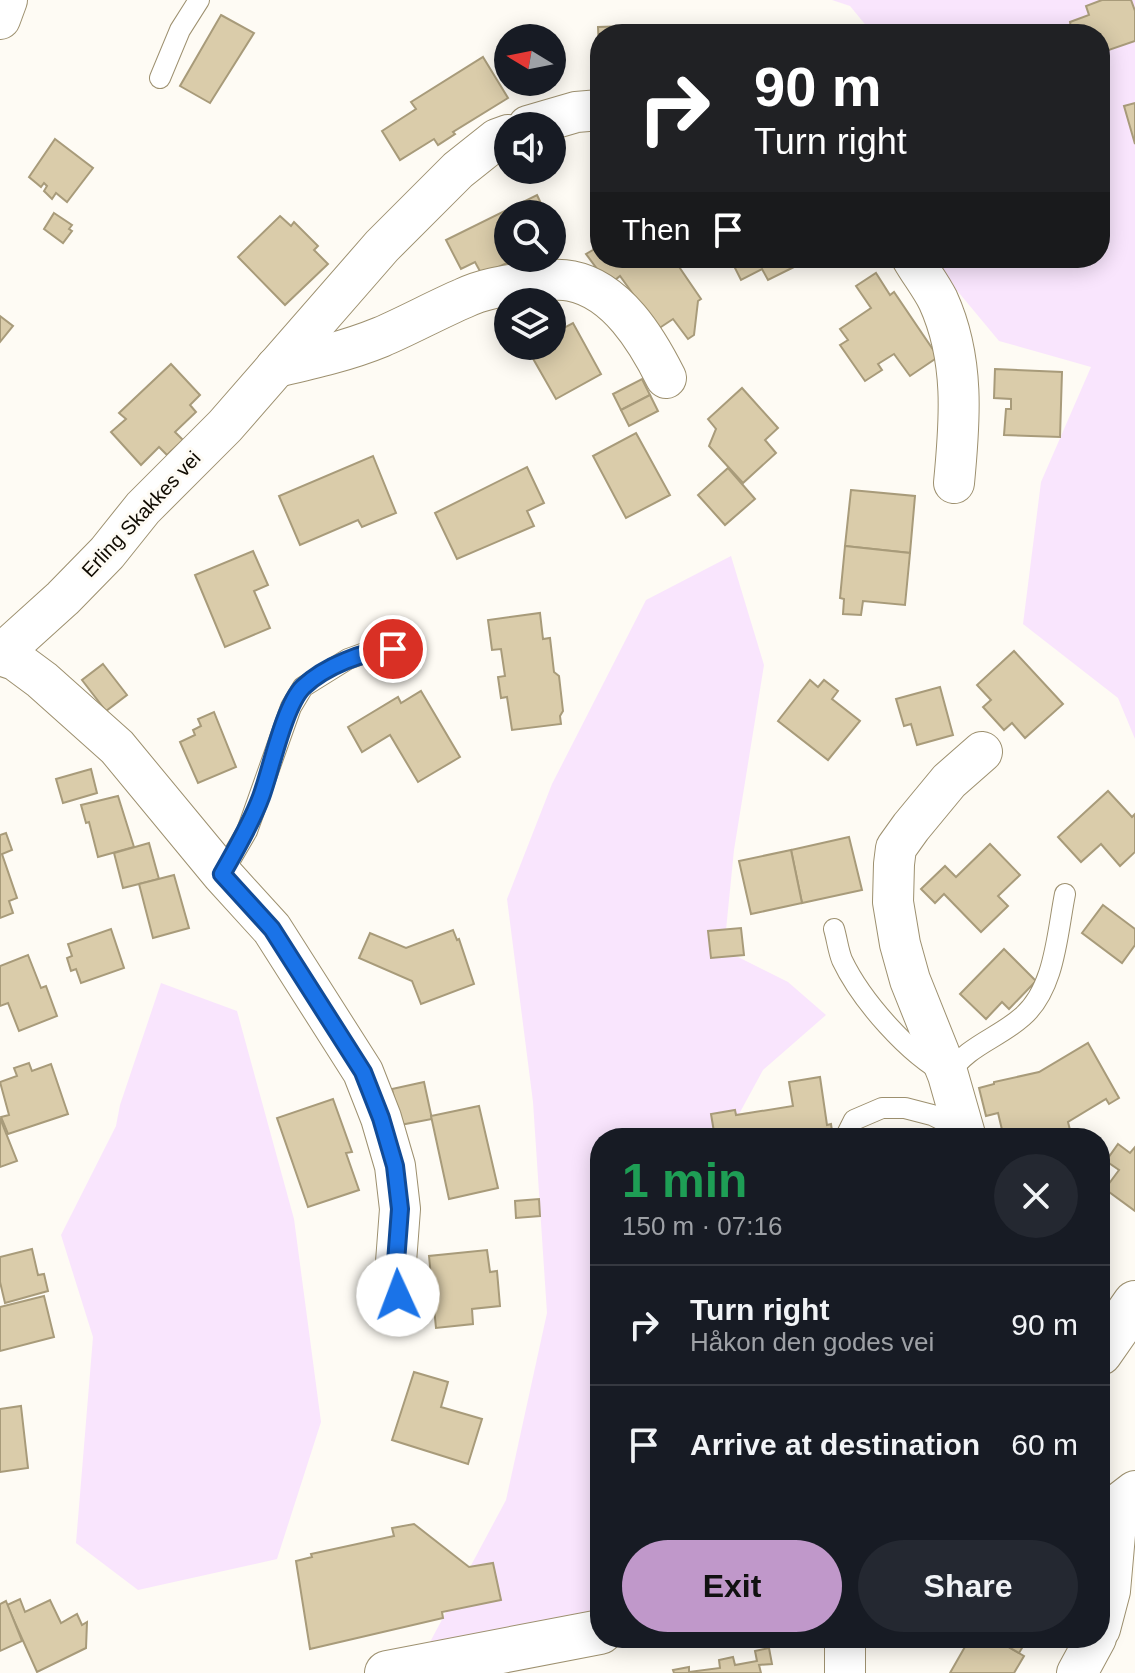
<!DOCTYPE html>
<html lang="en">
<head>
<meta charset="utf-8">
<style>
	body { margin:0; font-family:Helvetica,sans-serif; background:#242831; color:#f1f3f6; height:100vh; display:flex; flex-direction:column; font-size:30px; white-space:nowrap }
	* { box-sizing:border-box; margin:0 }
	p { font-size:26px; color:#9ea1a6 }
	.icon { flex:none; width:44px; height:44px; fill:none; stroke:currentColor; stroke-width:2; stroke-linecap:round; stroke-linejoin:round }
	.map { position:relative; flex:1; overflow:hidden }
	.panel { position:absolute; left:590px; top:1128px; width:520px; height:520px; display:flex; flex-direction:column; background:#171b24; border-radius:32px; box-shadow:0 4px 20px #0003 }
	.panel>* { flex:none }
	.top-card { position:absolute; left:590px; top:24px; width:520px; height:244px; border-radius:32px; box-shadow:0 4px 20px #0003; background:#202124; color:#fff; overflow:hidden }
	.needle { width:52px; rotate:280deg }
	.buttons { position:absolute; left:494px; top:24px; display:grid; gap:16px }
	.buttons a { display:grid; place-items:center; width:72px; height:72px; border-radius:50%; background:#171b24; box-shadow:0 4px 20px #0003; font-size:40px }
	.pin { position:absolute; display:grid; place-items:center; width:68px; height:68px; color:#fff; margin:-34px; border:4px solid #fff; border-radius:50%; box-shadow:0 2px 8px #0007 }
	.me { position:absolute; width:88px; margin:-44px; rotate:358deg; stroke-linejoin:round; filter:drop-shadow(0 0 6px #0008) }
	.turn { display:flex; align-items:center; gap:28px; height:168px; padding:0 32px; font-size:36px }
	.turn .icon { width:104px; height:104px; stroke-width:2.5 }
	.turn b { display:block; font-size:56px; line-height:68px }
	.then { display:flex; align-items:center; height:76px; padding:0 32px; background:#0003; gap:16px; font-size:30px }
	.round { display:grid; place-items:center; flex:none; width:84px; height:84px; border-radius:42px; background:#242831 }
	.overview { display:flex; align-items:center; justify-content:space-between; height:136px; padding:0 32px }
	h1 { font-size:48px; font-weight:800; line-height:60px; color:#1e9e55 }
	.primary-button { display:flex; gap:16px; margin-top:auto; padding:16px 32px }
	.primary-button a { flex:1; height:92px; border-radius:48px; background:#c098ca; color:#111; font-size:32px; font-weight:800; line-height:92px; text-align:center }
	.primary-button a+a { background:#242831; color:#f1f3f6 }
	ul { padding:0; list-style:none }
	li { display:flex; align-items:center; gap:24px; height:120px; padding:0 32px; border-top:2px solid #363941 }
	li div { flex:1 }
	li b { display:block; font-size:30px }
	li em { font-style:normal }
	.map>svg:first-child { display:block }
	.green { fill:#f9e5fd }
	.building { fill:#daccaa; stroke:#a89b7a; stroke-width:2 }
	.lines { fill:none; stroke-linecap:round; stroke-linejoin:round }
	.lane-casing { stroke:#9d906f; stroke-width:22 }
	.street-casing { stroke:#9d906f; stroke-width:42 }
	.secondary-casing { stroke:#9d906f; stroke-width:46 }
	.lane { stroke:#fff; stroke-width:20 }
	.street { stroke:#fff; stroke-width:40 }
	.secondary { stroke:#fff; stroke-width:44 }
	.route-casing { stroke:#114b97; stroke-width:20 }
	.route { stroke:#1a73e8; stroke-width:14 }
	.labels { text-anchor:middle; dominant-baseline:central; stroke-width:6; stroke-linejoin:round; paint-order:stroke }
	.street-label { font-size:20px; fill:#100b02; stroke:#fefbf4 }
</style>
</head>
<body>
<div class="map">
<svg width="1135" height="1673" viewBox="0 0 1135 1673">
	<rect width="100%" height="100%" fill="#fefbf4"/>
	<!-- green -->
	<g class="green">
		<polygon points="832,0 1135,0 1135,739 1118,698 1023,624 1041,482 1091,367 999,341 930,258 1100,258 1100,34 873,34 850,6"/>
		<polygon points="731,556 764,665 734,850 724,950 788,982 826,1015 763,1070 726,1138 600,1138 600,1638 668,1638 422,1657 506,1500 547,1313 533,1102 507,899 552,784 646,600"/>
		<polygon points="161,983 237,1011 294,1219 321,1422 277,1559 138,1590 76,1543 93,1337 61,1235 116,1126 120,1105"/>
	</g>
	<!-- building -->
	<g class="building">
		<polygon points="1131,0 1135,11 1135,41 1103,52 1100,34 1063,34 1062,32 1071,28 1070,22 1089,15 1086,6 1102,0"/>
		<polygon points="221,15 254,33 210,103 180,86"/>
		<polygon points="662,25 662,34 600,34 600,77 598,27"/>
		<polygon points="483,57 508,98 453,132 455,134 438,145 434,139 400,160 382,131 416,109 411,102"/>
		<polygon points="1135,103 1135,144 1124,106"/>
		<polygon points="55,139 93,168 67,202 56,193 52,199 44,191 47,186 44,183 41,187 29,177"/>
		<polygon points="537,195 546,214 508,214 508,258 520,258 521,261 510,266 509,262 482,275 475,262 461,269 446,240"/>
		<polygon points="54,213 72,225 69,229 72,231 63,243 44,229"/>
		<polygon points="280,216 291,226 294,222 318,246 314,250 328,264 285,305 238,257"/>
		<polygon points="600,246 600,258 635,258 637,261 641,258 673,258 701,299 698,301 694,335 688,339 673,319 658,329 620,276 609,285 586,254"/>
		<polygon points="730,258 791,258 796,266 768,280 762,269 741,280"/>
		<polygon points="876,273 890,295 894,292 938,357 910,376 894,354 878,364 882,370 865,381 840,345 848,340 840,329 871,308 856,286"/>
		<polygon points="0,316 13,326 0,342"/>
		<polygon points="557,321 562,329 573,323 601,374 556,399 527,348 552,346 552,323"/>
		<polygon points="171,364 200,395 190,405 196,412 175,432 183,440 167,455 159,447 141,465 111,432 126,419 119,413"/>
		<polygon points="995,369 1062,372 1060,437 1004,435 1006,409 1011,409 1011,399 994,398"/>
		<polygon points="642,379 650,395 621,410 613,394"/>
		<polygon points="742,388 778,428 765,440 776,453 743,483 709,446 716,429 708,419"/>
		<polygon points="650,395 658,411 629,426 621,410"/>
		<polygon points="636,433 670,495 626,518 593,456"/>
		<polygon points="373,456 396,513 362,527 358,520 300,545 279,496"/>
		<polygon points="527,467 544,503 527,511 534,526 457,559 435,513"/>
		<polygon points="728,468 755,499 725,525 698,495"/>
		<polygon points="851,490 915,496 910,553 845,546"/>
		<polygon points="845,546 910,553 905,605 863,601 861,615 843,614 844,599 840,598"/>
		<polygon points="253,551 268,585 254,591 270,628 225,647 195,575"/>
		<polygon points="540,613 543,639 550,638 554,672 559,676 563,711 560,716 561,724 512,730 507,697 501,698 498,677 505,676 501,649 492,650 488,620"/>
		<polygon points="1014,651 1063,704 1025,738 1012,723 1004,730 983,707 991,700 977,685"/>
		<polygon points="103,664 127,695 106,711 82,680"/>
		<polygon points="810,680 818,687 824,680 838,691 832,699 860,721 828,760 778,721"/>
		<polygon points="940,687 953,735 917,745 911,724 904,726 896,699"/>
		<polygon points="421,691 460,757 418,782 390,735 362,752 348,727 398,697 401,703"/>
		<polygon points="214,712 236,767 198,783 180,742 195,735 193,730 201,726 198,719"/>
		<polygon points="91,769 97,793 63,803 56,779"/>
		<polygon points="1108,791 1132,817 1135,814 1135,852 1120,866 1101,844 1081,862 1058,837"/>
		<polygon points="118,796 134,847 98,857 89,822 86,823 81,805"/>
		<polygon points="6,833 12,850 2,854 17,898 9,901 13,913 0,918 0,835"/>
		<polygon points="849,837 862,890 802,903 791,850"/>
		<polygon points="149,843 159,879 123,888 114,853"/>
		<polygon points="990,844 1020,875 998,896 1008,906 981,932 944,894 935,903 921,889 945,866 956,877"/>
		<polygon points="791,850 802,903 751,914 739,861"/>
		<polygon points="174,875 189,928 153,938 139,884"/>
		<polygon points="1103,905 1135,929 1135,945 1122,963 1082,933"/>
		<polygon points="741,928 744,955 711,958 708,931"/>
		<polygon points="111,929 124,968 81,983 76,969 71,971 67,958 72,956 68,944"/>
		<polygon points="453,930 457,940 459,939 474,984 421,1004 412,981 359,958 370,933 406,948"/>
		<polygon points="1004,949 1036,981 1009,1009 1002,1002 986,1019 960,994"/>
		<polygon points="28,955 41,988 46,986 57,1016 19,1031 8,1003 0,1006 0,966"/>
		<polygon points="1088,1043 1119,1098 1109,1104 1106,1099 1068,1122 1072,1138 1004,1138 998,1113 986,1116 979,1088 994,1084 994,1082 1039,1072"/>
		<polygon points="29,1063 32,1071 51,1064 68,1114 8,1134 1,1117 9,1115 0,1082 17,1076 14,1068"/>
		<polygon points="820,1077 827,1125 831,1124 833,1138 715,1138 711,1114 735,1110 736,1115 793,1106 789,1082"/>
		<polygon points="424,1082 432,1119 400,1125 392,1089"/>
		<polygon points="333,1099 352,1152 346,1153 359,1190 308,1207 277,1118"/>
		<polygon points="479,1106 498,1188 449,1199 431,1116"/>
		<polygon points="0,1118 17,1161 0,1167"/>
		<polygon points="1118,1144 1130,1153 1135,1147 1135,1211 1105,1189 1119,1170 1106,1161"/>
		<polygon points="539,1199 540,1216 516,1218 515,1201"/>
		<polygon points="32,1249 38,1275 44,1274 48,1291 5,1303 0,1282 0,1257"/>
		<polygon points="487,1250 490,1272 497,1271 500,1306 472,1309 473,1324 436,1328 429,1256"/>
		<polygon points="44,1296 54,1337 0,1351 0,1307"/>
		<polygon points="414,1372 448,1382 441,1407 482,1419 468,1464 392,1440"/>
		<polygon points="21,1406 28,1468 0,1472 0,1409"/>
		<polygon points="414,1524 469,1567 493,1563 501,1600 442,1612 443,1618 310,1649 296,1561 312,1557 311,1554 394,1536 392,1528"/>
		<polygon points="20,1599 25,1612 50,1600 61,1623 77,1614 82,1625 87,1622 86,1648 37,1672 7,1605"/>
		<polygon points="6,1601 22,1641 0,1651 0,1604"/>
		<polygon points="970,1638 993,1638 1024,1656 1014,1673 950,1673"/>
		<polygon points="993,1638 1028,1638 1019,1653"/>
		<polygon points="769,1648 772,1664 759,1665 761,1673 674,1673 673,1670 689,1667 689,1672 720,1668 719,1660 733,1657 735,1665 757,1661 755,1651"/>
	</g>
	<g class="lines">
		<!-- lane casing -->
		<g class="lane-casing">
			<g id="lane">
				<polyline points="160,78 180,30 199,0"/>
				<polyline points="222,874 247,831 291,707 303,687 348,659 373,650 414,648"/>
				<path d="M 834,929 C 837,939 838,950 842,960 C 861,1000 908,1054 948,1075 C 968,1045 997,1039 1022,1017 C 1055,989 1057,934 1065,894"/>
				<polyline points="845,1138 854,1120 882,1108 905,1108 932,1115 964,1131"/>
			</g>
		</g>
		<!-- street casing -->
		<g class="street-casing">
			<g id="street">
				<polyline points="0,19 7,0"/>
				<polyline points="528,126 576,112 600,110"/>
				<path d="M 912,258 C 920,272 931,286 938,300 C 965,359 960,421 954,483"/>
				<path d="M 276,367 C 311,359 347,351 381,337 C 409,325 436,310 464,298 C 482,289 503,286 523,283 C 538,281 557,278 571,281 C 617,290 647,340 666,378"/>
				<polyline points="0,655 15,660 42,680 117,747 222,874 272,929 363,1072 381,1118 395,1166 400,1209 396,1262 398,1295"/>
				<polyline points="0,655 63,598 107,553 143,508 225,426 382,246 458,170 497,139 508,135"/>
				<polyline points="966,1138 948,1075 910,980 900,944 893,902 894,864 896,848 911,827 949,781 982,752"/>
				<polyline points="1100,1629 1110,1591 1117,1512 1122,1501 1135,1491"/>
				<polyline points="845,1673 845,1638"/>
				<polyline points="1077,1673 1096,1638"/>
			</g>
		</g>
		<!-- secondary casing -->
		<g class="secondary-casing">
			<g id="secondary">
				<polyline points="1100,1353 1135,1303"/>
				<polyline points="387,1673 600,1632"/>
			</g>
		</g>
		<!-- lane -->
		<use href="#lane" class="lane"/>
		<!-- street -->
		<use href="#street" class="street"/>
		<!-- secondary -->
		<use href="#secondary" class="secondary"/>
	</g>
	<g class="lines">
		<!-- route casing -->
		<g class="route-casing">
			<path id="route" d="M 393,649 C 364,651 325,666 303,687 C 284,706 271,770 261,797 C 251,824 236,849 222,874 L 272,929 L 363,1072 L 381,1118 L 395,1166 L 400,1209 L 396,1262 L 398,1295"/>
		</g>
		<!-- route -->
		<use href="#route" class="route"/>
	</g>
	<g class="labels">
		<!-- street labels -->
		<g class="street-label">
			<text transform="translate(141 514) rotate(-47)">Erling Skakkes vei</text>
		</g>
	</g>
</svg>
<div class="buttons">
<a><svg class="needle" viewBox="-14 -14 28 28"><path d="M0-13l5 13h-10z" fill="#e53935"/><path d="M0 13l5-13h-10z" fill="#9ea1a6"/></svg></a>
<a><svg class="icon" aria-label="sound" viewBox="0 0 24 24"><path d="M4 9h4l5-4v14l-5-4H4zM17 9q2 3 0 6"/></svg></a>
<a><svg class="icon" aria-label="search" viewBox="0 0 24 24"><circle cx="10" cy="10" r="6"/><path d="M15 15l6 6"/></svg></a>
<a><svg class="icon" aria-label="layers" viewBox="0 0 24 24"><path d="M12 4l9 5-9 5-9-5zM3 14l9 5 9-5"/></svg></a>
</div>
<div class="pin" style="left:393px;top:649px;background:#d93025"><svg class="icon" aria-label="arrive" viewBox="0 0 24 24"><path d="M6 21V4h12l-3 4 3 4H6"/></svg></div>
<svg class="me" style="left:398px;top:1295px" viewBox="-20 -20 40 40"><circle r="19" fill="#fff"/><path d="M0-13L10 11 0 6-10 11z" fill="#1a73e8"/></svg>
<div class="top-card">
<div class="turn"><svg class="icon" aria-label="right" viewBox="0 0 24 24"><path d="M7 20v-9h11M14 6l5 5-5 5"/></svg><div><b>90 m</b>Turn right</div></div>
<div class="then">Then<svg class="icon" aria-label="arrive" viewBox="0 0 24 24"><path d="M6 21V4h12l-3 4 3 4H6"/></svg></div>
</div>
<section class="panel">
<div class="overview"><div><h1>1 min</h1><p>150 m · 07:16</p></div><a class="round"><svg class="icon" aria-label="close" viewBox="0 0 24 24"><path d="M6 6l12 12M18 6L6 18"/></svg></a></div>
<ul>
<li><svg class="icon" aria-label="right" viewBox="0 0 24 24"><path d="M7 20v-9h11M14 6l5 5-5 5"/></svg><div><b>Turn right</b><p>Håkon den godes vei</p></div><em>90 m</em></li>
<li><svg class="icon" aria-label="arrive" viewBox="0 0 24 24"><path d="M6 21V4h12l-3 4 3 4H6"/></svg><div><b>Arrive at destination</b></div><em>60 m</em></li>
</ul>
<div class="primary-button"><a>Exit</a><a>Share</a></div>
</section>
</div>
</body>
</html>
